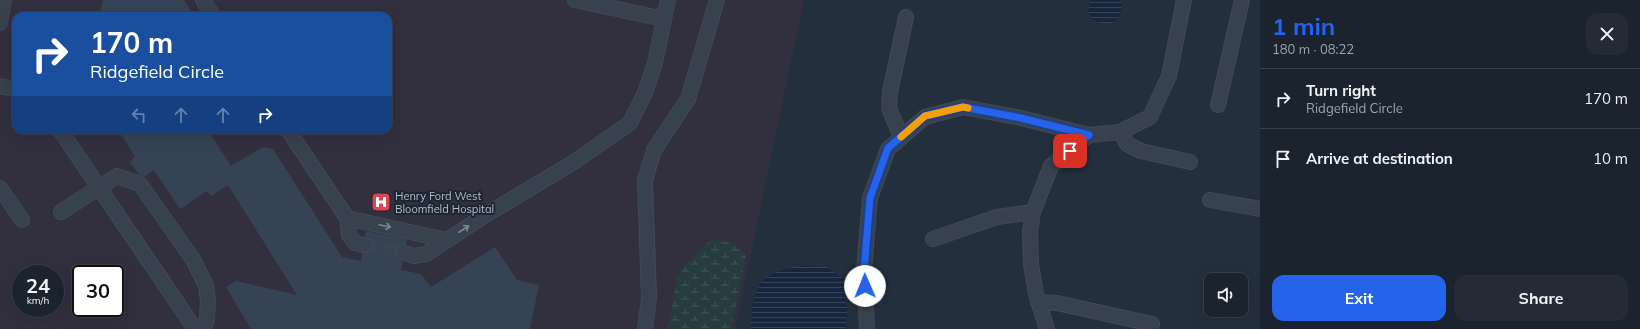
<!DOCTYPE html>
<html lang="en">
<head>
<meta charset="utf-8">
<style>
	body { margin:0; font-family:Mulish,sans-serif; background:#242b36; color:#f1f3f6; height:100vh; display:flex; flex-direction:column; font-size:15px; white-space:nowrap }
	* { box-sizing:border-box; margin:0 }
	p { font-size:13px; color:#a0a4aa }
	.icon { flex:none; width:22px; height:22px; fill:none; stroke:currentColor; stroke-width:2; stroke-linecap:round; stroke-linejoin:round }
	.map { position:relative; flex:1; overflow:hidden }
	.panel { display:flex; flex-direction:column; background:#1b232e; width:380px }
	.panel>* { flex:none }
	.banner { position:absolute; left:12px; top:12px; width:380px; height:122px; border-radius:12px; box-shadow:0 4px 16px #0002,0 0 0 1px #39404a; background:#1a4fa0; color:#fff; overflow:hidden }
	.buttons { position:absolute; left:1204px; top:273px; display:grid; gap:8px }
	.buttons a { display:grid; place-items:center; width:44px; height:44px; border-radius:8px; background:#1b232e; box-shadow:0 4px 16px #0002,0 0 0 1px #39404a; font-size:20px }
	.speed { position:absolute; left:12px; top:265px; display:flex; gap:8px; font-size:20px; font-weight:700; text-align:center }
	.speed>* { display:grid; place-content:center; width:52px; height:52px; border-radius:50%; background:#1b232e; box-shadow:0 4px 16px #0002,0 0 0 1px #39404a; line-height:1 }
	.speed small { font-size:10px; font-weight:400 }
	.speed .limit { border:2px solid #111; border-radius:6px; background:#fff; color:#111 }
	.pin { position:absolute; display:grid; place-items:center; width:34px; height:34px; color:#fff; margin:-17px; border-radius:8px; box-shadow:0 2px 6px #0006 }
	.me { position:absolute; width:44px; margin:-22px; rotate:359deg; stroke-linejoin:round; filter:drop-shadow(0 0 3px #0008) }
	.turn { display:flex; align-items:center; gap:14px; height:84px; padding:0 12px; font-size:18px }
	.turn .icon { width:52px; height:52px; stroke-width:2.5 }
	.turn b { display:block; font-size:28px; line-height:34px }
	.lanes { display:flex; align-items:center; height:38px; padding:0 12px; background:#0003; justify-content:center; gap:20px; direction:ltr }
	.lanes .off { opacity:.35 }
	.round { display:grid; place-items:center; flex:none; width:42px; height:42px; border-radius:12px; background:#242b36 }
	.overview { display:flex; align-items:center; justify-content:space-between; height:68px; padding:0 12px }
	h1 { font-size:24px; font-weight:700; line-height:30px; color:#2563eb }
	.button { display:flex; gap:8px; margin-top:auto; padding:8px 12px }
	.button a { flex:1; height:46px; border-radius:12px; background:#2563eb; color:#fff; font-size:16px; font-weight:700; line-height:46px; text-align:center }
	.button a+a { background:#242b36; color:#f1f3f6 }
	ul { padding:0; list-style:none }
	li { display:flex; align-items:center; gap:12px; height:60px; padding:0 12px; border-top:1px solid #39404a }
	li div { flex:1 }
	li b { display:block; font-size:15px }
	li em { font-style:normal }
	main { display:flex; flex:1; min-height:0 }
	.map>svg:first-child { display:block }
	.medical { fill:#32303f; fill-rule:evenodd }
	.wetland { fill:url(#wetland-marsh) }
	.water { fill:url(#water-rules) }
	.building { fill:#364354 }
	.lines { fill:none; stroke-linecap:round; stroke-linejoin:round }
	.minor-tunnel { stroke:#3a4453; stroke-width:14; stroke-dasharray:14 7; stroke-linecap:butt }
	.minor-casing { stroke:#414a57; stroke-width:16 }
	.minor { stroke:#38414e; stroke-width:14 }
	.oneway { stroke:#7c8592 }
	.route-casing { stroke:#184099; stroke-width:10 }
	.route { stroke:#2563eb; stroke-width:7 }
	.slow { stroke:#f59e0b; stroke-width:7 }
	.labels { text-anchor:middle; dominant-baseline:central; stroke-width:4; stroke-linejoin:round; paint-order:stroke }
	.poi-label { font-size:11px; fill:#b4bcc9; stroke:#1d2633; text-anchor:start }
</style>
</head>
<body>
<main>
<div class="map">
<svg width="1260" height="329" viewBox="0 0 1260 329">
	<defs>
		<pattern id="wetland-marsh" width="20" height="14" patternUnits="userSpaceOnUse"><rect width="20" height="14" fill="#263c3f"/><path d="M1 5h8M5 5V1M11 12h8M15 12V8" fill="none" stroke="#435659"/></pattern>
		<pattern id="water-rules" width="6" height="5" patternUnits="userSpaceOnUse"><rect width="6" height="5" fill="#17263c"/><path d="M0 2.5h6" fill="none" stroke="#364457"/></pattern>
	</defs>
	<rect width="100%" height="100%" fill="#242f3e"/>
	<!-- medical -->
	<path class="medical" d="M 0,0 L 804,0 L 735,329 L 0,329 ZM 16,16 L 388,16 L 388,130 L 16,130 ZM 21,274 L 55,274 L 55,308 L 21,308 ZM 81,274 L 115,274 L 115,308 L 81,308 Z"/>
	<!-- wetland -->
	<polygon class="wetland" points="712,239 734,243 746,256 731,329 668,329 677,278 694,254"/>
	<!-- water -->
	<g class="water">
		<path d="M 1091,0 L 1120,0 C 1124,9 1119,18 1112,23 L 1100,23 L 1092,19 L 1088,10 Z"/>
		<path d="M 801,266 L 827,267 L 843,279 L 847,305 L 846,329 L 751,329 C 752,288 758,272 801,266 Z"/>
	</g>
	<!-- building -->
	<g class="building">
		<polygon points="103,0 184,0 194,16 99,16"/>
		<polygon points="118,130 208,130 231,166 263,147 273,149 342,257 361,261 362,253 370,251 372,243 369,239 365,237 366,231 407,240 406,245 400,246 397,251 398,258 403,261 401,270 421,274 431,287 495,247 517,280 539,285 530,329 251,329 226,287 236,281 297,295 228,185 211,196 207,191 180,209 154,170 144,177 139,175 130,162 135,156"/>
	</g>
	<g class="lines">
		<!-- minor-tunnel -->
		<polyline class="minor-tunnel" points="364,245 405,253"/>
		<!-- minor casing -->
		<g class="minor-casing">
			<g id="minor">
				<polyline points="203,0 213,16"/>
				<polyline points="575,0 664,19"/>
				<polyline points="0,23 4,0"/>
				<polyline points="0,86 16,89"/>
				<polyline points="1218,105 1242,0"/>
				<polyline points="60,130 195,329"/>
				<polyline points="288,130 347,218 349,235 355,243 364,245"/>
				<polyline points="1120,132 1127,144 1141,151 1190,162"/>
				<polyline points="1089,135 1120,132 1150,117 1169,76 1184,0"/>
				<polyline points="901,137 889,108 890,92 906,17"/>
				<polyline points="0,188 22,220"/>
				<polyline points="1210,200 1260,209"/>
				<polyline points="61,212 117,176 140,184 194,261 206,286 208,301 207,320 203,329"/>
				<polyline points="347,218 446,240"/>
				<polyline points="933,239 997,217 1033,212"/>
				<polyline points="405,253 414,256 426,254 484,216 574,162 630,123 645,93 655,63 668,0"/>
				<polyline points="1038,302 1057,303 1152,324"/>
				<polyline points="645,329 649,298 645,180 654,150 688,99 717,0"/>
				<polyline points="867,329 864,271 870,198 888,149 925,117 963,107 1021,118 1089,135 1051,166 1033,212 1030,232 1031,264 1036,294 1047,329"/>
			</g>
		</g>
		<!-- minor -->
		<use href="#minor" class="minor"/>
	</g>
	<!-- one-way arrows -->
	<defs><path id="oneway-shaft" d="M-6 0H5M1.5-3L5.5 0L1.5 3" fill="none" stroke-width="1.6" stroke-linecap="round" stroke-linejoin="round"/></defs>
	<g class="oneway">
		<use href="#oneway-shaft" transform="translate(385 226) rotate(12)"/>
		<use href="#oneway-shaft" transform="translate(464 229) rotate(-33)"/>
	</g>
	<g class="lines">
		<!-- route casing -->
		<g class="route-casing">
			<polyline id="route" points="865,286 864,271 870,198 888,148 925,116 963,107 1021,118 1089,135 1070,151"/>
		</g>
		<!-- route -->
		<use href="#route" class="route"/>
		<!-- slow -->
		<polyline class="slow" points="901,137 925,116 963,107 968,108"/>
	</g>
	<!-- icons -->
	<defs>
		<g id="hospital-square" transform="scale(1)"><rect x="-9" y="-9" width="18" height="18" rx="4" fill="#e0444e" stroke="#1d2633"/><path d="M-5-5h3v3.5h4V-5h3V5h-3V1.5h-4V5h-3Z" fill="#fff"/></g>
	</defs>
	<g fill-rule="evenodd">
		<use href="#hospital-square" x="381" y="202"/>
	</g>
	<g class="labels">
		<!-- poi labels -->
		<g class="poi-label">
			<text x="395" y="196">Henry Ford West<tspan x="395" dy="13">Bloomfield Hospital</tspan></text>
		</g>
	</g>
</svg>
<div class="buttons">
<a><svg class="icon" aria-label="sound" viewBox="0 0 24 24"><path d="M4 9h4l5-4v14l-5-4H4zM17 9q2 3 0 6"/></svg></a>
</div>
<div class="speed"><div>24<small>km/h</small></div><div class="limit">30</div></div>
<div class="pin" style="left:1070px;top:151px;background:#d93025"><svg class="icon" aria-label="arrive" viewBox="0 0 24 24"><path d="M6 21V4h12l-3 4 3 4H6"/></svg></div>
<svg class="me" style="left:865px;top:286px" viewBox="-20 -20 40 40"><circle r="19" fill="#fff"/><path d="M0-13L10 11 0 6-10 11z" fill="#2563eb"/></svg>
<div class="banner">
<div class="turn"><svg class="icon" aria-label="right" viewBox="0 0 24 24"><path d="M7 20v-9h11M14 6l5 5-5 5"/></svg><div><b>170 m</b>Ridgefield Circle</div></div>
<div class="lanes"><svg class="icon off" aria-label="left" viewBox="0 0 24 24"><path d="M17 20v-9H6M10 6l-5 5 5 5"/></svg><svg class="icon off" aria-label="ahead" viewBox="0 0 24 24"><path d="M12 20V5M6 11l6-6 6 6"/></svg><svg class="icon off" aria-label="ahead" viewBox="0 0 24 24"><path d="M12 20V5M6 11l6-6 6 6"/></svg><svg class="icon" aria-label="right" viewBox="0 0 24 24"><path d="M7 20v-9h11M14 6l5 5-5 5"/></svg></div>
</div>
</div>
<section class="panel">
<div class="overview"><div><h1>1 min</h1><p>180 m · 08:22</p></div><a class="round"><svg class="icon" aria-label="close" viewBox="0 0 24 24"><path d="M6 6l12 12M18 6L6 18"/></svg></a></div>
<ul>
<li><svg class="icon" aria-label="right" viewBox="0 0 24 24"><path d="M7 20v-9h11M14 6l5 5-5 5"/></svg><div><b>Turn right</b><p>Ridgefield Circle</p></div><em>170 m</em></li>
<li><svg class="icon" aria-label="arrive" viewBox="0 0 24 24"><path d="M6 21V4h12l-3 4 3 4H6"/></svg><div><b>Arrive at destination</b></div><em>10 m</em></li>
</ul>
<div class="button"><a>Exit</a><a>Share</a></div>
</section>
</main>
</body>
</html>
